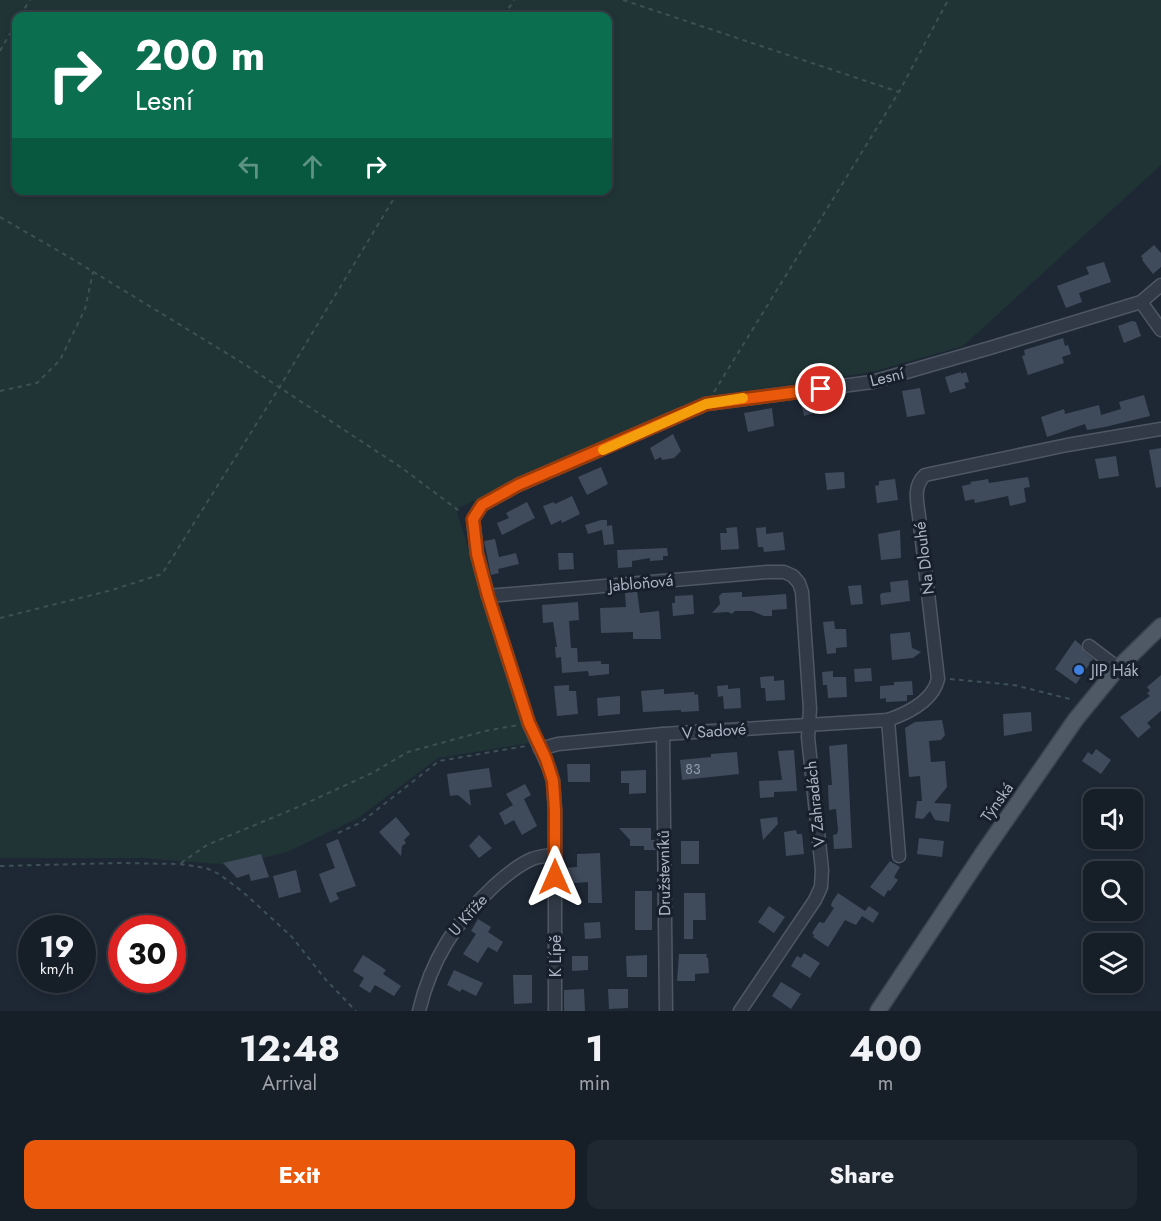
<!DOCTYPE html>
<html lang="en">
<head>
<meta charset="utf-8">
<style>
	body { margin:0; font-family:Jost,sans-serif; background:#1f2730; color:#f1f3f6; height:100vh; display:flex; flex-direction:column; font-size:22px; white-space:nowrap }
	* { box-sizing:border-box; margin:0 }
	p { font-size:20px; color:#9ea2a8 }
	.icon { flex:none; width:33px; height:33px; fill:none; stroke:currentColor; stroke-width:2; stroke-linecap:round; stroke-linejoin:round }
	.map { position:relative; height:1011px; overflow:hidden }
	.panel { display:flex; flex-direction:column; background:#161e28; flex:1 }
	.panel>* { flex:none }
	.guide { position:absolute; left:12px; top:12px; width:600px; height:183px; border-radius:12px; box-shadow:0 3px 9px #0003,0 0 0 2px #353c45; background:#0b6e4f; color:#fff; overflow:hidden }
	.buttons { position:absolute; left:1083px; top:789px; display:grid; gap:12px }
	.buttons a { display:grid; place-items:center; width:60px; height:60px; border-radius:12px; background:#161e28; box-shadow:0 3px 9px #0003,0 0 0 2px #353c45; font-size:30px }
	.speed { position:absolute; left:18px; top:915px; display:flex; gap:12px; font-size:30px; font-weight:700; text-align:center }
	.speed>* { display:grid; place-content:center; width:78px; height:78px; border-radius:50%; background:#161e28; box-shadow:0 3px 9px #0003,0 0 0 2px #353c45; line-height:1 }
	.speed small { font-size:15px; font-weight:400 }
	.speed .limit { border:9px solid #d22; background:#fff; color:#111 }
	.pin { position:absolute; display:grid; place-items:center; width:51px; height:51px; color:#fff; margin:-26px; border:3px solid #fff; border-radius:50%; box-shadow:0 2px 6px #0007 }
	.me { position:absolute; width:66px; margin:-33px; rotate:0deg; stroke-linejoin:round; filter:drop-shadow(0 0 4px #0008) }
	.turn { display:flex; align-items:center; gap:21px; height:126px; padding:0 24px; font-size:27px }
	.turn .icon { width:78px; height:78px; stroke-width:2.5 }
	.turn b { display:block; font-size:42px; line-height:51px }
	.lanes { display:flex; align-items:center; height:57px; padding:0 24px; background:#0003; justify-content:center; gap:30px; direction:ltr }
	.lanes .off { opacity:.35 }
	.eta { display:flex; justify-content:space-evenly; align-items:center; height:102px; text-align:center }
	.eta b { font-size:36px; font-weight:700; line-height:42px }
	.button { display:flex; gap:12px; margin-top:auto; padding:12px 24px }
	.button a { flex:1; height:69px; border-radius:12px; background:#ea580c; color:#fff; font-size:24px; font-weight:700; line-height:69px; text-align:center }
	.button a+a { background:#1f2730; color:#f1f3f6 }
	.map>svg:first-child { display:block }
	.green { fill:#203436; fill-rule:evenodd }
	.building { fill:#3f4a5b }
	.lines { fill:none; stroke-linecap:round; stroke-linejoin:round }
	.minor-casing { stroke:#4f5764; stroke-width:15 }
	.major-casing { stroke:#3b434f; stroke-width:18 }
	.path { stroke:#3d5154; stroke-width:2; stroke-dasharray:4.5 4.5; stroke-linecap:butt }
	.minor { stroke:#313a46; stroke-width:12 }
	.major { stroke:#4f5966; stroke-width:15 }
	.route-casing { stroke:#983908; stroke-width:15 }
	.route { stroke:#ea580c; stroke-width:10 }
	.slow { stroke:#f59e0b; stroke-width:10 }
	.shop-dot { fill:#3f7fe0; stroke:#171f2a; stroke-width:2 }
	.labels { text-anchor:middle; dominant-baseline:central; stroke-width:6; stroke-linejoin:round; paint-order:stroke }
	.number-label { font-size:14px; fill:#909aaa }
	.street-label { font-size:16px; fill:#abb4c4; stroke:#171f2a }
	.poi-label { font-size:16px; fill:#abb4c4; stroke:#171f2a; text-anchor:start }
</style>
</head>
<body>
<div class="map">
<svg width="1161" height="1011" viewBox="0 0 1161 1011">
	<rect width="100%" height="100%" fill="#1e2835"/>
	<!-- green -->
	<path class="green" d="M 0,0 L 1161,0 L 1161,165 L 963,346 L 872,372 L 711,396 L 686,405 L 456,509 L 529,743 L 438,758 L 358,818 L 287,852 L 233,865 L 141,858 L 0,858 ZM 16,16 L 608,16 L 608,190 L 16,190 Z"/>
	<!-- building -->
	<g class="building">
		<polygon points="1154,245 1161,253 1161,267 1153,274 1142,260 1143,259 1141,256"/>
		<polygon points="1104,262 1111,282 1079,293 1082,302 1066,308 1057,286 1089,274 1086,267"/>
		<polygon points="1132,321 1136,322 1141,336 1124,343 1118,326"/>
		<polygon points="1063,338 1065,346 1068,345 1071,354 1062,357 1064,363 1028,375 1022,356 1025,355 1024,350"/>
		<polygon points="961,372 961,374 966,372 969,382 964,383 966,388 950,393 945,377"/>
		<polygon points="920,388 925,414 907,417 902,391"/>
		<polygon points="840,395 842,405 804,416 801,401"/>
		<polygon points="1144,395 1150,416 1105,427 1087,430 1085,424 1047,437 1041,417 1064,409 1065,414 1099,405 1101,415 1121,409 1119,402"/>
		<polygon points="772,408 774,426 748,432 744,413"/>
		<polygon points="673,434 681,451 674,458 662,460 661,457 655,460 650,448"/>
		<polygon points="1161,448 1161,487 1156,488 1149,450"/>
		<polygon points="1116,456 1119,476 1099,479 1095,459"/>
		<polygon points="601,467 608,484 587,495 578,477"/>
		<polygon points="844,472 845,488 827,490 825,473"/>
		<polygon points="1028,477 1030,487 1024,488 1026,502 1010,506 1008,496 975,503 974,499 965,501 962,486 971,484 970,482 988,479 989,483"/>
		<polygon points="895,479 898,500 877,503 875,486 879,485 879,481"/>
		<polygon points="572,496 580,514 562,523 561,520 551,525 543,506 554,502 555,504"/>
		<polygon points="527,502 535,518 502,535 497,523 509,518 506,513"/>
		<polygon points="601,520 607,520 607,526 612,525 614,544 604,545 602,530 588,534 585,525"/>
		<polygon points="737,527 739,549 721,550 720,533 727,533 726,528"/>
		<polygon points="766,527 766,534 783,532 785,550 764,552 763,547 758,547 756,528"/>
		<polygon points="900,530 901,558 881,560 878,534"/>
		<polygon points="495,539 499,557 516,553 519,564 498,569 499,573 491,575 484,541"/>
		<polygon points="667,548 668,556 663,556 663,560 650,561 650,558 632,561 632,567 618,568 617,550"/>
		<polygon points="558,553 573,553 574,569 559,570"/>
		<polygon points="908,580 910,601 881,605 880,595 882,593 891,592 890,582"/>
		<polygon points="861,585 863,604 851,605 848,586"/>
		<polygon points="637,591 640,613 659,611 661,639 633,639 633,632 601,633 600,608 626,607 625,593"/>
		<polygon points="742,592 742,597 786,594 787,609 772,610 772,616 764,616 752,611 735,611 732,614 728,612 712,613 720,604 719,596 722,593"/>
		<polygon points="693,595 694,614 673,616 672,603 675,603 675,596"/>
		<polygon points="578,602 579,620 569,621 571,648 577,648 578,662 601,661 601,664 609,664 609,674 589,676 588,671 562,673 561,657 556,658 555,647 557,647 553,622 543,623 542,605"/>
		<polygon points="834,621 835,629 846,629 847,647 836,648 836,653 827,654 823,622"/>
		<polygon points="910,632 912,648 921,652 913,658 892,660 890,634"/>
		<polygon points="1075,640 1081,645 1084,652 1093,659 1076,684 1055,669"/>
		<polygon points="871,668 872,681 855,682 854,669"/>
		<polygon points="833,671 833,677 846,677 847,697 828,698 827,685 823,685 822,672"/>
		<polygon points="1161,675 1161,711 1147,723 1151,727 1138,738 1120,717 1150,696 1147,693 1150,691 1147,687"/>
		<polygon points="774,676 774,681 784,680 785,700 766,701 765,688 761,688 760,677"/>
		<polygon points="912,681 913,695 907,695 907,701 886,702 886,698 880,699 880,686 894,685 894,682"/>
		<polygon points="569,685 569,691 576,691 578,714 557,716 554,686"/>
		<polygon points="728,685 728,689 740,688 741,708 724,709 723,696 718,697 717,686"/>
		<polygon points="664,689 664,694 694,692 695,695 698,694 699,711 681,712 681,710 643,712 641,691"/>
		<polygon points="620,696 620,714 598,716 597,698"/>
		<polygon points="1031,712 1032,731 1004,736 1003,714"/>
		<polygon points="942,720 945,735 941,740 929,741 931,762 945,761 947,787 934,803 951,804 949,822 935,820 930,811 923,819 915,818 917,801 922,801 920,776 909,777 905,728 915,722"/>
		<polygon points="847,744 852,848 834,849 833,835 837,834 838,830 836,809 829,810 828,785 832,785 829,746"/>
		<polygon points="1096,749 1111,760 1101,774 1082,761 1088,752 1092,755"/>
		<polygon points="794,750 797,791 774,792 774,797 760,798 759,781 782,780 778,751"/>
		<polygon points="737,752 739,774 682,780 680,760 711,757 711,754"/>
		<polygon points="567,764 590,764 590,782 568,782"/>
		<polygon points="489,768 492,787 469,790 471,806 458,795 450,796 447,774"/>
		<polygon points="646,770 646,793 629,794 629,783 621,783 621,771"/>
		<polygon points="525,784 531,795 524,799 537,826 522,835 514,820 505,825 499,813 513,805 506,794"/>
		<polygon points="396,817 410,834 404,840 406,843 402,846 401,856 379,832"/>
		<polygon points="777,817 778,824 763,840 760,819"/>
		<polygon points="619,828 651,828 651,840 655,840 656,850 644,850 644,846 630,846 630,840"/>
		<polygon points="796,830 797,834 802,834 804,854 786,856 784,832"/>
		<polygon points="479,835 492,848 479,858 469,846"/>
		<polygon points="919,838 944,841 942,857 917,854"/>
		<polygon points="338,839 356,886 336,893 339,899 330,903 319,874 335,868 326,844"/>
		<rect x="681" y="841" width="18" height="23"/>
		<polygon points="600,853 602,903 588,903 588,882 563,884 563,868 577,867 577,854"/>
		<polygon points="261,854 269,877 251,881 249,874 237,878 223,863"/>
		<polygon points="890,861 900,867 894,877 898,880 890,891 888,890 884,897 870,887"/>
		<polygon points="296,870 301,892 279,898 273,876"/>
		<rect x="635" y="891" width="17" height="39"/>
		<polygon points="684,893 705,893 706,920 693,920 693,939 684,939"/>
		<polygon points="838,893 865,911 869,906 879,913 873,923 862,916 856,925 845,920 828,947 813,937 814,935 812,933 819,922 824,923 834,908 831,906 832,902"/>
		<polygon points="769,906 785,917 774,933 758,922"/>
		<polygon points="478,919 491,927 488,932 503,942 497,952 488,947 478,963 463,954 476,934 471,931"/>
		<polygon points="600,922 601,938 585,939 584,923"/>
		<polygon points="804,953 820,963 810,978 791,966 797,956 801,958"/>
		<polygon points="679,954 707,954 706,957 708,958 709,973 695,974 695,981 677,981"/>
		<polygon points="363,955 386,970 383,974 401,986 394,996 375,985 370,993 359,986 364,978 353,971"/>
		<polygon points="647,955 647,977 627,977 626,956"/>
		<polygon points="572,956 588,956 588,970 572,971"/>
		<polygon points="454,970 483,983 476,996 462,989 460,992 447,985"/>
		<polygon points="513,975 532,975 532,1003 514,1004"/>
		<polygon points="781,982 801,994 791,1009 772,996"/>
		<polygon points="584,989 585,1011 564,1011 564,990"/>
		<polygon points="608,989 628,989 628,1008 609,1009"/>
	</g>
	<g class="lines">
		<!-- minor casing -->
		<g class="minor-casing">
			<g id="minor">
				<polyline points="1141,302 1161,330"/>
				<polyline points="488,596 767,572 784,572 793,576 799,583 802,592 810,709 808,737 822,870 821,887 815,900 740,1011"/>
				<polyline points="1089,646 1118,668"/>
				<polyline points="663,734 666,1011"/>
				<polyline points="540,749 558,744 663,734 888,720"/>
				<path d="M 899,856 L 888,720 C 908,713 933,701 938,679 L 919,516 C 917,501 913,486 925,475 L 1067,445 L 1161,429"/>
				<path d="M 419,1011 C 431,960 456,921 494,886 C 506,875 518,865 532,859 C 539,856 548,856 555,854"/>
				<polyline points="555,1011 555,810 553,781 549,768 529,724 488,596 477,554 473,519 482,505 518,485 706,404 872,382 993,347 1141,302 1161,285"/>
			</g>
		</g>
		<!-- major casing -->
		<g class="major-casing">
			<polyline id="major" points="878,1011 983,853 1076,719 1118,668 1161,626"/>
		</g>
		<!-- path -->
		<g class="path">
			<polyline points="623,0 899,92"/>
			<polyline points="20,16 30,0"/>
			<polyline points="504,16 514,0"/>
			<polyline points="0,51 16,23"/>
			<polyline points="0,217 69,257 241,362 402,468 462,513"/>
			<polyline points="0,391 37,383 60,360 85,309 93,272"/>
			<polyline points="714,392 899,92 948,0"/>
			<polyline points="0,618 112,590 162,574 279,388 399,190"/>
			<polyline points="950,679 1014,685 1074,700"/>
			<polyline points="338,833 360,823 439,761 526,746"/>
			<polyline points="181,863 207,845 298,807 372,773 408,752 485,731 518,725"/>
			<polyline points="0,866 119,863 180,864 206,868 219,874 243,892 292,937 326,980 356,1011"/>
		</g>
		<!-- minor -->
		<use href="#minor" class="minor"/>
		<!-- major -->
		<use href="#major" class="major"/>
	</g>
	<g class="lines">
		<!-- route casing -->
		<g class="route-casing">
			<polyline id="route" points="555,877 555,810 553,781 546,759 529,723 488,596 477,554 473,519 482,505 518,485 706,404 821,389"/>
		</g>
		<!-- route -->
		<use href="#route" class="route"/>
		<!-- slow -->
		<polyline class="slow" points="603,450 706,404 743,398"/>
	</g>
	<!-- markers -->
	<circle class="shop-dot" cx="1079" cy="670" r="6"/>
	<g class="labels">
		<!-- number labels -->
		<g class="number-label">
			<text x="693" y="769">83</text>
		</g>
		<!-- street labels -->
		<g class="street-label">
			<text transform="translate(887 377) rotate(-14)">Lesní</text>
			<text transform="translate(924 558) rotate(-97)">Na Dlouhé</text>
			<text transform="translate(641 583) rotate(-5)">Jabloňová</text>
			<text transform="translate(714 731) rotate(-4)">V Sadové</text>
			<text transform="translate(997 802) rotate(-55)">Týnská</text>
			<text transform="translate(815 804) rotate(-96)">V Zahradách</text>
			<text transform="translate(664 873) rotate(-91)">Družstevníků</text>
			<text transform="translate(468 915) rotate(-49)">U Kříže</text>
			<text transform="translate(555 956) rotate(-90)">K Lípě</text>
		</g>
		<!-- poi labels -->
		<g class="poi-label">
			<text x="1091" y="670">JIP Hák</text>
		</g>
	</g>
</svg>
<div class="buttons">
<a><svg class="icon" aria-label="sound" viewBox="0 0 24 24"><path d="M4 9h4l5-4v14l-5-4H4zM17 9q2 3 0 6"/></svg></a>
<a><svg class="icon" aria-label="search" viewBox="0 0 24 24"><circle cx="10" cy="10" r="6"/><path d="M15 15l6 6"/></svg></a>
<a><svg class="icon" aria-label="layers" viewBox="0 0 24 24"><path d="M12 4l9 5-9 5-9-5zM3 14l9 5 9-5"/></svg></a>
</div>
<div class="speed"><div>19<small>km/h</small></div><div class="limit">30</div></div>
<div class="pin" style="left:821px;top:389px;background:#d93025"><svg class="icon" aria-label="arrive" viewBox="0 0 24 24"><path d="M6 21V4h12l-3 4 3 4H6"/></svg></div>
<svg class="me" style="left:555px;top:877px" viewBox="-20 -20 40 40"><path d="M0-17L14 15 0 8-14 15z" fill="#ea580c" stroke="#fff" stroke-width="4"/></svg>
<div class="guide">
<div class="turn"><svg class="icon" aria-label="right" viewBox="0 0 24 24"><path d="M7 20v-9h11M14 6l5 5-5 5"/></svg><div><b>200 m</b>Lesní</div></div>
<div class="lanes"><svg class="icon off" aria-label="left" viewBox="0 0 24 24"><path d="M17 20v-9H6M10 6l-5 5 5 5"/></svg><svg class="icon off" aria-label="ahead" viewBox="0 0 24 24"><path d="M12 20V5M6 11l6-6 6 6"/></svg><svg class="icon" aria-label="right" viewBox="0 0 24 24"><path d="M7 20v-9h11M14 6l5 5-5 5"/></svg></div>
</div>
</div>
<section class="panel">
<div class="eta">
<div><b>12:48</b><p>Arrival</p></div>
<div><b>1</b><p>min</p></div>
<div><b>400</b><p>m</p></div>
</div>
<div class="button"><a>Exit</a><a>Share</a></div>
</section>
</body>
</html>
